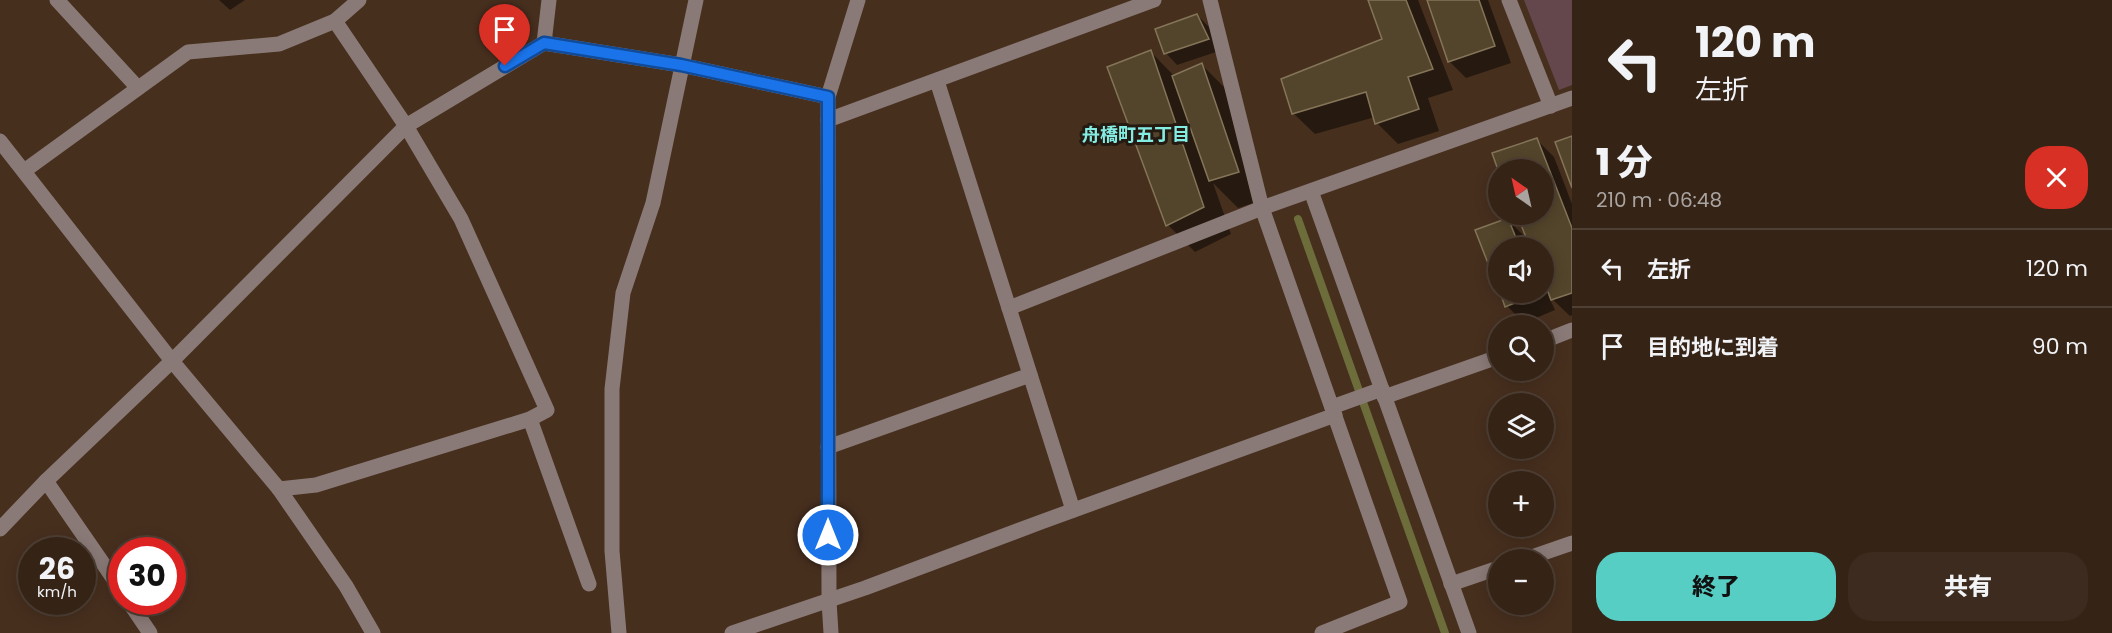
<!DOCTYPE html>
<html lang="ja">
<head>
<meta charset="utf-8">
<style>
	body { margin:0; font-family:Poppins,"Noto Sans JP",sans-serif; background:#3d2b1f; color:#f1f3f6; height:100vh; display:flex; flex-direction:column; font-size:22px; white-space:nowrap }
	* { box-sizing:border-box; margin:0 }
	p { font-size:20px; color:#aaa4a1 }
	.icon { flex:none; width:33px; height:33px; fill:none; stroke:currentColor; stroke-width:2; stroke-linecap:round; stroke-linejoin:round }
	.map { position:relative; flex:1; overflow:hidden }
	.details { display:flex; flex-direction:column; background:#352316; width:540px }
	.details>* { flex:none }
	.guide { background:#352316; color:#f1f3f6; overflow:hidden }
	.needle { width:39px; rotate:326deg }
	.fabs { position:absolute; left:1488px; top:159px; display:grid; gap:12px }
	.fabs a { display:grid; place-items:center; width:66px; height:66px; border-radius:50%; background:#352316; box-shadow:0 3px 15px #0003,0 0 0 2px #4f4035; font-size:30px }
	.speed { position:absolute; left:18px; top:537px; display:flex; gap:12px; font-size:30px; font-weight:700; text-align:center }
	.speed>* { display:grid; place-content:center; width:78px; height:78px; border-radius:50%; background:#352316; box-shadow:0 3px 15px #0003,0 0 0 2px #4f4035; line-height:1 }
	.speed small { font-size:15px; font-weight:400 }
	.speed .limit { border:9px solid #d22; background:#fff; color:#111 }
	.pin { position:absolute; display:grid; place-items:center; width:51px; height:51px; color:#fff; margin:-62px -26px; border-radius:50% 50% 50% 0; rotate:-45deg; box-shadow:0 0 6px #0007 }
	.pin .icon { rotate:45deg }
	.me { position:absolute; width:66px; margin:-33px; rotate:0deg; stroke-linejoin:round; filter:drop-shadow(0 0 4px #0008) }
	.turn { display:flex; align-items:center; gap:21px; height:126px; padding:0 24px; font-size:27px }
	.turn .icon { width:78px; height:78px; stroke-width:2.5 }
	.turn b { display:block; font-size:42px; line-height:51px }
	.round { display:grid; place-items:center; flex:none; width:63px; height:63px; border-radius:24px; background:#3d2b1f }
	.head { display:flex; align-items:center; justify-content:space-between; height:102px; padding:0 24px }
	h1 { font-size:36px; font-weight:800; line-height:45px }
	.action { display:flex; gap:12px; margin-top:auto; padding:12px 24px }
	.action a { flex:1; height:69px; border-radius:24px; background:#56cec4; color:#111; font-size:24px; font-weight:800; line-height:69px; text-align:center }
	.action a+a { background:#3d2b1f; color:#f1f3f6 }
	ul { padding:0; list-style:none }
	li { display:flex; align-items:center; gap:18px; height:78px; padding:0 24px; border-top:2px solid #4f4035 }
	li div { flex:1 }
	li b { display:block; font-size:22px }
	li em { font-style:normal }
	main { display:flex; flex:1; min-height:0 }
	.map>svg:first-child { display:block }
	.green { fill:#64464d }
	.shadow { fill:#0007 }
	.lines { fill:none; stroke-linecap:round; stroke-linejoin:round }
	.stream { stroke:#6c6d3a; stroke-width:8 }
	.building { fill:#53452b; stroke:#847559; stroke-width:1.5 }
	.minor { stroke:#8a7a77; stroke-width:15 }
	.route-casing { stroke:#114b97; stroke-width:15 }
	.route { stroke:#1a73e8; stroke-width:10 }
	.labels { text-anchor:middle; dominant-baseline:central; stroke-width:6; stroke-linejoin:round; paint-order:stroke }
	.neighbourhood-label { font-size:18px; font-weight:bold; fill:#83ede3; stroke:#251a12 }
</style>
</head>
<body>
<main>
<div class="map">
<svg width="1572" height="633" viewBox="0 0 1572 633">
	<rect width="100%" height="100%" fill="#472f1e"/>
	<!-- green -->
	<polygon class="green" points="1524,0 1572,0 1572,85 1559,90"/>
	<!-- shadow -->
	<g class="shadow">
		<polygon points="219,0 245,0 230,10"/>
		<polygon points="1370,0 1418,0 1453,90 1428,98 1439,131 1398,144 1377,123 1375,117 1315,134 1293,113 1384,40"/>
		<polygon points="1428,0 1488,0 1511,63 1466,78 1449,61"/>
		<polygon points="1197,15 1209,27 1219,51 1177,65 1166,53 1157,30"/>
		<polygon points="1151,52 1175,77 1202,65 1229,92 1265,199 1238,208 1213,183 1231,234 1195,252 1168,225"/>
		<polygon points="1537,140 1554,157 1572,204 1572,315 1570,316 1548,295 1555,310 1524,323 1507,306 1501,292 1544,292 1544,248 1498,248 1498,285 1477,231 1508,220 1529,241 1544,214 1544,170"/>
	</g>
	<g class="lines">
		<!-- stream -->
		<polyline class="stream" points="1298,219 1445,633"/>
	</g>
	<!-- building -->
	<g class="building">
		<polygon points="1368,0 1406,0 1433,69 1408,77 1419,109 1375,124 1366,92 1292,114 1281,79 1382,39"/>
		<polygon points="1427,0 1479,0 1495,46 1448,62"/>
		<polygon points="1197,14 1209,39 1164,54 1155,29"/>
		<polygon points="1151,50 1204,207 1166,226 1107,67"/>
		<polygon points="1202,63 1239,172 1209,181 1172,76"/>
		<polygon points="1572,136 1572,188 1555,142"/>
		<polygon points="1537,138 1572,228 1572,293 1551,300 1544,281 1544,248 1530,248 1517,214 1544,214 1544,170 1498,170 1492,153"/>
		<polygon points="1508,218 1520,248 1498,248 1498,289 1475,230"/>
		<polygon points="1500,292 1538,292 1539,293 1505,307"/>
	</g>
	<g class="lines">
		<!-- minor -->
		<g class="minor">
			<polyline points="57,0 138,88"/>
			<polyline points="1210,0 1262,208 1400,602 1322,633"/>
			<polyline points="1509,0 1551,106"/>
			<polyline points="544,43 549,0"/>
			<polyline points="937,81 1073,510"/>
			<polyline points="828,120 1154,0"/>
			<polyline points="0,141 172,361 279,489 346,586 373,633"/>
			<polyline points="24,171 188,52 279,44 335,21 359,0"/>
			<polyline points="1311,191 1469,633"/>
			<polyline points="1009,308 1262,208 1572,98"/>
			<polyline points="1544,341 1572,330"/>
			<polyline points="1384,397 1498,357"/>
			<polyline points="1332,407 1382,389"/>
			<polyline points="530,419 589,584"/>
			<polyline points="828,447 1030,375"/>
			<polyline points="46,481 122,591"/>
			<polyline points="279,489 316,485 530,419 547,410 461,219 406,126 335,21"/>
			<polyline points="0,529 46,481 172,361 406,126 544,43 681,65 828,97"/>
			<polyline points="1523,560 1572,543"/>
			<polyline points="1451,584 1498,568"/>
			<polyline points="129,602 150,633"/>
			<polyline points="619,633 612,551 612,389 623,293 653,203 696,0"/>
			<polyline points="732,633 865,588 1041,522 1335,415"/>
			<polyline points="831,633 829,601 828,97 858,0"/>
		</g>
	</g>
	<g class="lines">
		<!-- route casing -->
		<g class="route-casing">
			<polyline id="route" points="505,66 544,43 681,65 828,97 828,535"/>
		</g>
		<!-- route -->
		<use href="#route" class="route"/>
	</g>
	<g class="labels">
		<!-- neighbourhood labels -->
		<g class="neighbourhood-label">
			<text x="1136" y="134">舟橋町五丁目</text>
		</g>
	</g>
</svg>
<div class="fabs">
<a><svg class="needle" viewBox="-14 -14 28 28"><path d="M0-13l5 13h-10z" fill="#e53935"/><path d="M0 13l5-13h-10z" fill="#aaa4a1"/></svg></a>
<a><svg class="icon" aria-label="sound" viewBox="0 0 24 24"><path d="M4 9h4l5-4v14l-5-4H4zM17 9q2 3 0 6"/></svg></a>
<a><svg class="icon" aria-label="search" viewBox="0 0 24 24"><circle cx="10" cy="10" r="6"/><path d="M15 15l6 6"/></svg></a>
<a><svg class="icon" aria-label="layers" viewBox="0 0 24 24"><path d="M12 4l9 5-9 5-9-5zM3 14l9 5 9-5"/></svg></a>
<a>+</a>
<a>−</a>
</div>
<div class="speed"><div>26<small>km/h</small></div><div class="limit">30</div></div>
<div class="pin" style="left:505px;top:66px;background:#d93025"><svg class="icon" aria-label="arrive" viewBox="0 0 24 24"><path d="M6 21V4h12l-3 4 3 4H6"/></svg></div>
<svg class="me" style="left:828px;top:535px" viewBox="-20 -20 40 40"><circle r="17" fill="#1a73e8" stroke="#fff" stroke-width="3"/><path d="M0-11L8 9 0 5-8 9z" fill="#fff"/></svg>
</div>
<section class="details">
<div class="guide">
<div class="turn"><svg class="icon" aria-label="left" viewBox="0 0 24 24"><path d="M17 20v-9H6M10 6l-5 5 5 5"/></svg><div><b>120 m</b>左折</div></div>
</div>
<div class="head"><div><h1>1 分</h1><p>210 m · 06:48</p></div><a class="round" style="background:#d93025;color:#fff"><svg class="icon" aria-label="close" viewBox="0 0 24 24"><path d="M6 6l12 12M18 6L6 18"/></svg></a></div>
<ul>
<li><svg class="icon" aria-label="left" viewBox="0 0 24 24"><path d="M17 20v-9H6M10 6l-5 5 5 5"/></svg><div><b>左折</b></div><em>120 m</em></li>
<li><svg class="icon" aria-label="arrive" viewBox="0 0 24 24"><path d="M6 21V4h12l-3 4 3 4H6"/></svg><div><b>目的地に到着</b></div><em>90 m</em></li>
</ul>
<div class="action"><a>終了</a><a>共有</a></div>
</section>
</main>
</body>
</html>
